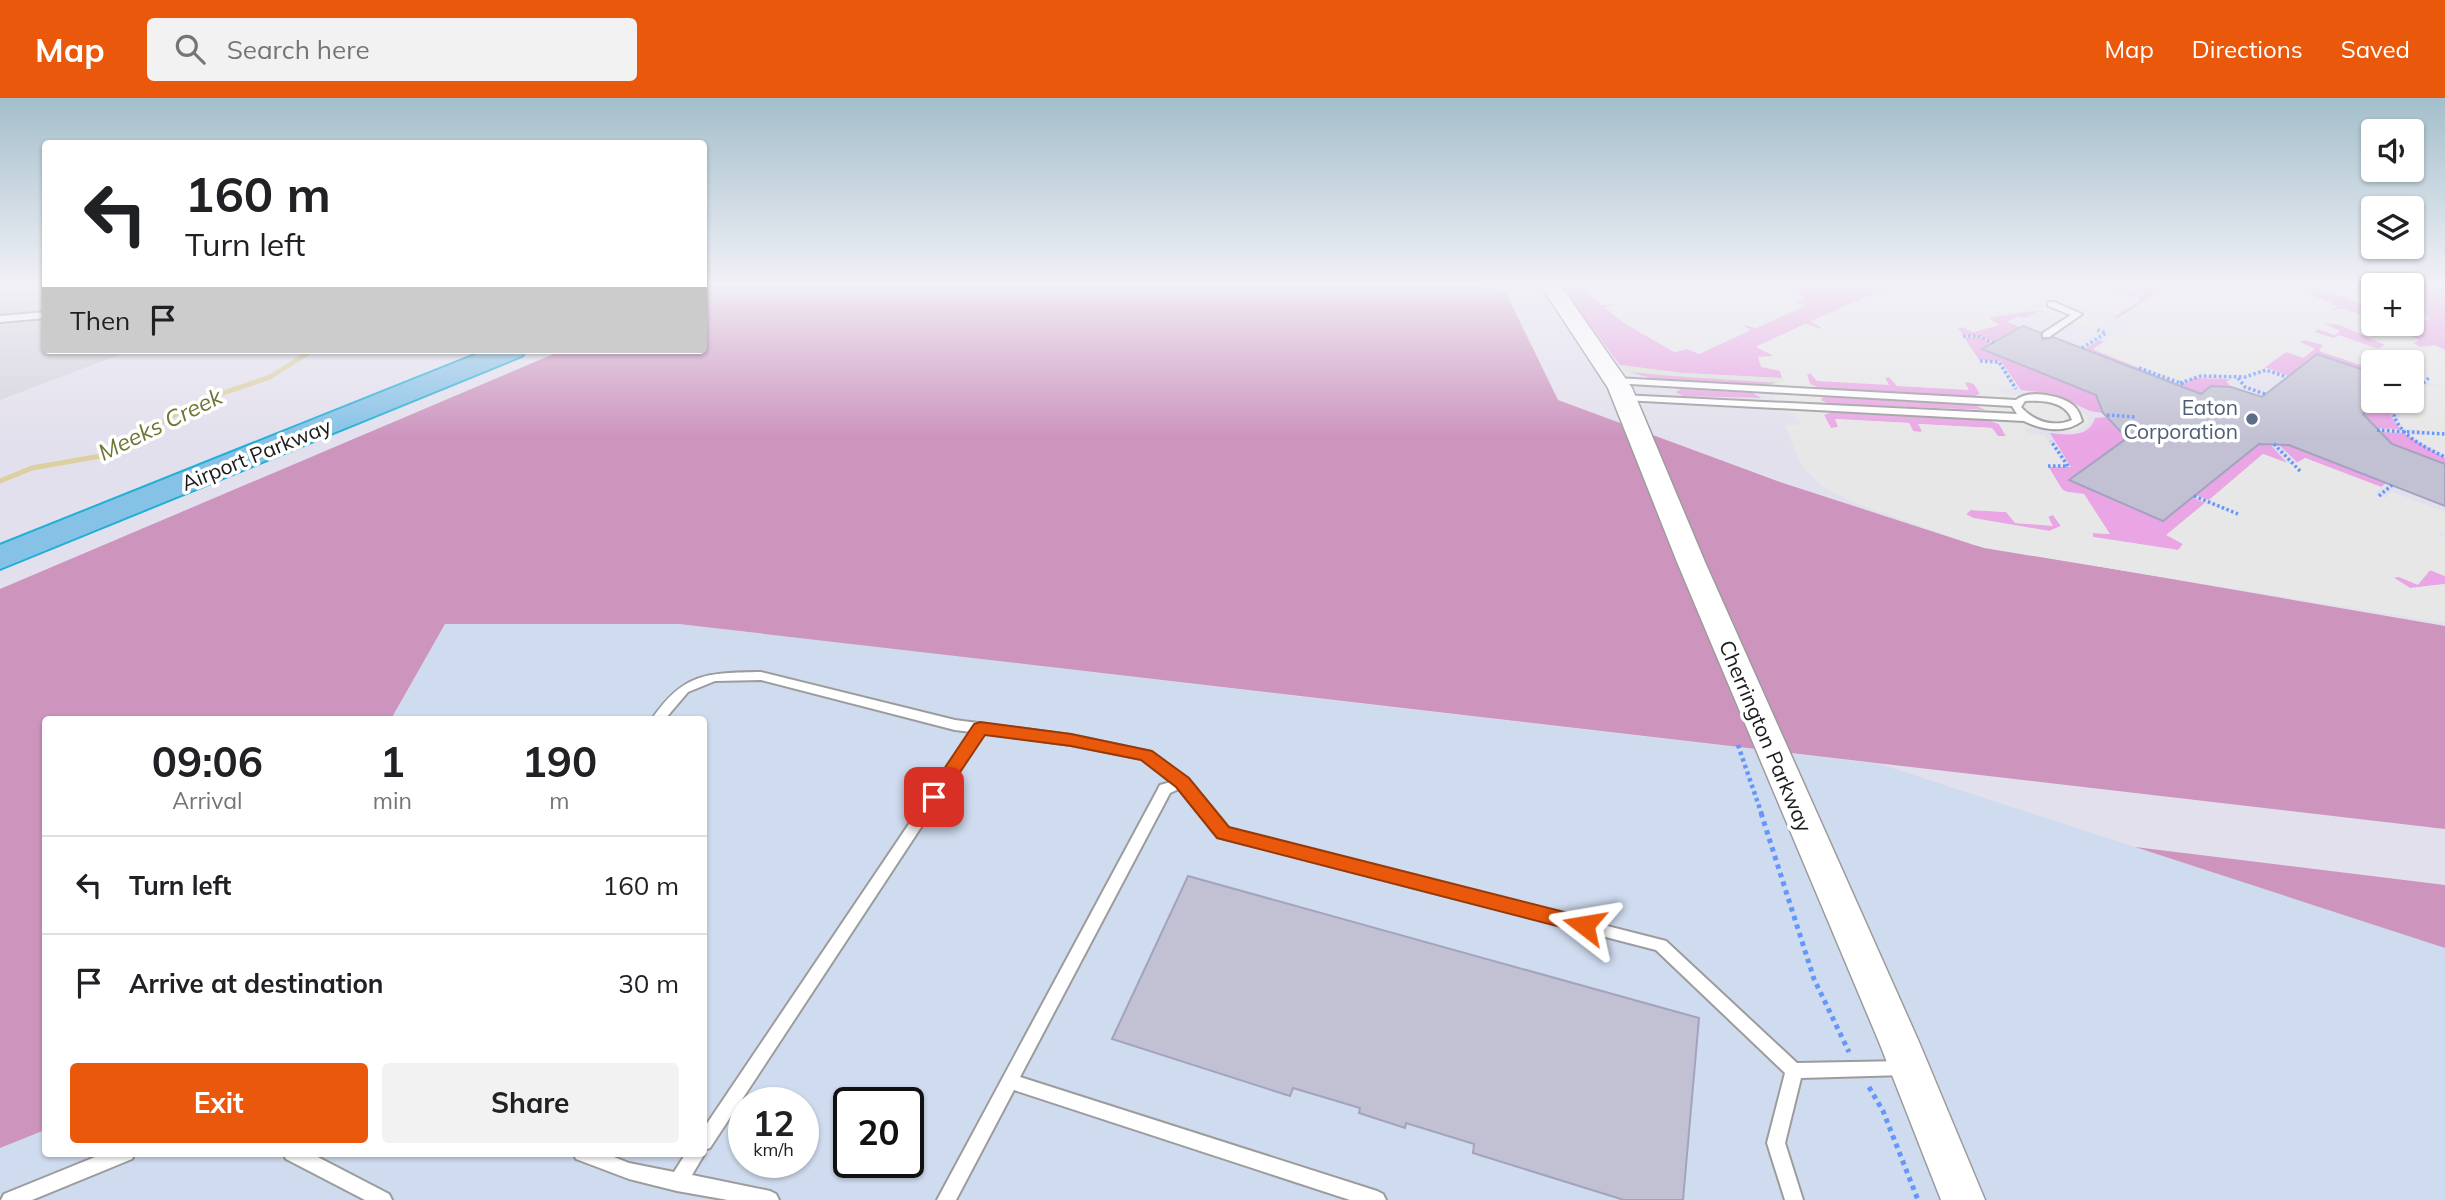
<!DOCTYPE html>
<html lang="en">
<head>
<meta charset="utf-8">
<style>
	body { margin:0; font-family:Mulish,sans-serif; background:#f2f2f2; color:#202124; height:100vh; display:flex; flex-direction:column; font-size:26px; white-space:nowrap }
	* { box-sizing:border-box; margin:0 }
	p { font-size:23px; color:#757577 }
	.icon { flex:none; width:38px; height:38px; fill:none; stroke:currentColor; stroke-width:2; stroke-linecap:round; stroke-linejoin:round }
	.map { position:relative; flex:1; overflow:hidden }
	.drawer { position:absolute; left:42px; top:618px; width:665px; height:441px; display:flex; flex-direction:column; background:#fff; border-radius:7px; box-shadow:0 2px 5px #0004 }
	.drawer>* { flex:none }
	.banner { position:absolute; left:42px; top:42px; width:665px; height:214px; border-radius:7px; box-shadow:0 2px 5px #0004; background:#fff; color:#202124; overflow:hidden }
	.fabs { position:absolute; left:2361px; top:21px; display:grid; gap:14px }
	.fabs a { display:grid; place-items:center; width:63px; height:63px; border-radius:7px; background:#fff; box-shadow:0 2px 5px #0004; font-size:35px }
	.speed { position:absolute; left:728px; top:989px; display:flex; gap:14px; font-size:35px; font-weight:700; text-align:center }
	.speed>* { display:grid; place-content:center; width:91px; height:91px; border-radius:50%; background:#fff; box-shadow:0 2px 5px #0004; line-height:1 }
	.speed small { font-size:18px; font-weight:400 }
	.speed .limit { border:4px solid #111; border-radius:10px; background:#fff; color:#111 }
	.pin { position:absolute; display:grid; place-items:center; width:60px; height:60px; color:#fff; margin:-30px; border-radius:14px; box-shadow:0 4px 10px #0006 }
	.me { position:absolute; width:77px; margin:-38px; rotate:284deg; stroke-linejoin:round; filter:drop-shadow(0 0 5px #0008) }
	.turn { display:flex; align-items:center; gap:24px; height:147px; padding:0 28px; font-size:32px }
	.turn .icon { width:91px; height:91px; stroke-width:2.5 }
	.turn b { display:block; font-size:49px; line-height:60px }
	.then { display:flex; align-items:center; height:66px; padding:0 28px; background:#0003; gap:14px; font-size:26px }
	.eta { display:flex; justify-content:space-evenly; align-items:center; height:119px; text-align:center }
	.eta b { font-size:42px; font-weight:700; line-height:49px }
	.button { display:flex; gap:14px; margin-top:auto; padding:14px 28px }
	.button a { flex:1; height:80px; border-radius:7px; background:#ea580c; color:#fff; font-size:28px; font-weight:700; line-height:80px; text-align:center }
	.button a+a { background:#f2f2f2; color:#202124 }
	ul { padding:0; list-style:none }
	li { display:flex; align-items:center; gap:21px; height:98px; padding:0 28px; border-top:2px solid #e0e0e0 }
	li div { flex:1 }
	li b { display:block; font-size:26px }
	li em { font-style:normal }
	header { display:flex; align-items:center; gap:42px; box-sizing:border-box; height:98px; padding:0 35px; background:#ea580c; color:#fff }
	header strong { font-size:33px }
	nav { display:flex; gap:38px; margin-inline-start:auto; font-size:24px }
	.search { width:490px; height:63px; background:#f2f2f2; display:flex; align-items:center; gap:18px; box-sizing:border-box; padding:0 24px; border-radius:7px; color:#757577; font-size:26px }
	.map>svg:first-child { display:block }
	.commercial { fill:#cfdbef; fill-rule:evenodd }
	.airport { fill:#d5d2db }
	.grass { fill:#e9a5e4 }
	.forest { fill:#cd94be }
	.parking { fill:#e7e7e7; fill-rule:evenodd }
	.plaza { fill:#dbe3d5 }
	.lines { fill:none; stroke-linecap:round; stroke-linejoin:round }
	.stream { stroke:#dccfa0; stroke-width:5 }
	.building { fill:#c1c1d3; stroke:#a3a3bf; stroke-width:2 }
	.service-casing { stroke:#9c9c9c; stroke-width:4 }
	.tertiary-casing { stroke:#9c9c9c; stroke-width:3 }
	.motorway-casing { stroke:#22afd6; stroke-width:4 }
	.path-far2 { stroke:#6496fb; stroke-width:3.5; stroke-dasharray:2.5 2.5; stroke-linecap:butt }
	.path-far1 { stroke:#6496fb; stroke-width:4.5; stroke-dasharray:3.5 3.5; stroke-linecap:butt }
	.path { stroke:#6496fb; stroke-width:5; stroke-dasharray:4.5 4.5; stroke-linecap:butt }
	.service { fill:#fff; fill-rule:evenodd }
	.tertiary { fill:#fff; fill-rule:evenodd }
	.motorway { fill:#86c2e6; fill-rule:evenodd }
	.route { fill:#ea580c; stroke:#983908; stroke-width:2 }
	.service-dot { fill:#5c6f8a; stroke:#fff; stroke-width:2.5 }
	.labels { text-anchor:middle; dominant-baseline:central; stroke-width:7; stroke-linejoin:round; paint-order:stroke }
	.service-label { font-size:21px; fill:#4e5e75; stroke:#fff; text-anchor:end }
	.street-label { font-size:21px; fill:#1b1b1b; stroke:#fff }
	.water-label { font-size:23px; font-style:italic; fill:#717435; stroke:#fff }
</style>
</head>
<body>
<header>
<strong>Map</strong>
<div class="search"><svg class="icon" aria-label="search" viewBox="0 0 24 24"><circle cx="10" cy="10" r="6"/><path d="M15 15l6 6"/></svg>Search here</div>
<nav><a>Map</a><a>Directions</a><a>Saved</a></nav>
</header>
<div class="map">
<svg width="2445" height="1102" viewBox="0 0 2445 1102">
	<rect width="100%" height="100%" fill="#e3e0ed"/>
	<!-- commercial -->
	<path class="commercial" d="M 445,526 L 679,526 L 1880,666 L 2445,850 L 2445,1102 L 0,1102 L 0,1050 L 45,1032 L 46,1055 L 704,1055 L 704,621 L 391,621 ZM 744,1004 L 803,1004 L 803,1064 L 744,1064 ZM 849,1004 L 908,1004 L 908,1064 L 849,1064 Z"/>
	<!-- airport -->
	<polygon class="airport" points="0,185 45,185 46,252 132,252 0,302"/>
	<!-- grass -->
	<g class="grass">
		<polygon points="1559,185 1578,185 1601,207 1615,206 1606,211 1639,234 1674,254 1687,251 1699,256 1750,232 1740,226 1756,230 1804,207 1795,204 1803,199 1774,185 1916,185 1924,192 1919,193 1908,187 1866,199 1811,223 1821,229 1821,231 1805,226 1757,248 1774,258 1759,259 1780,273 1782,280 1683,275 1620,267"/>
		<polygon points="2108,185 2173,185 2118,220 2114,219 2141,202 2139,199 2142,197 2137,195 2131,199 2106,190 2104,189 2110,188"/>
		<polygon points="2277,185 2308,185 2373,211 2373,222 2345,211 2334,214 2330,211 2337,209 2272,187"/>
		<path d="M 2404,185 L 2445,185 L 2445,252 C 2433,247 2423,253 2413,245 L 2419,242 L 2381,226 L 2412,226 L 2412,221 L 2430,222 L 2412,197 L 2412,187 Z"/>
		<polygon points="2038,212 2049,215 2038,213 2026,220 2018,218 2007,224 2020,229 1995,244 1979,238 1962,237 1958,230 1963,229 1973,234 1999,226 1991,222 1991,219"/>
		<polygon points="2333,225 2340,227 2386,246 2379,251 2340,238 2335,241 2314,234 2318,231 2335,237 2323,226"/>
		<polygon points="1963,239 1978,239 1993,245 1983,252 2099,298 2103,315 2090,313 2054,296 2021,292 2001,263 1979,262"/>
		<polygon points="2099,242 2104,244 2094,252 2181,287 2194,280 2228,281 2230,282 2226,283 2231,289 2211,288 2201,296 2085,251"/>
		<polygon points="2305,242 2323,247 2320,253 2373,271 2373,275 2317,256 2289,278 2265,269 2286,254 2314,250 2299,244"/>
		<polygon points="1629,274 1774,283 1780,285 1769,287 1655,281"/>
		<polygon points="1810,275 1888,286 1885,280 1889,279 1897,288 1968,291 1965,285 1968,284 1974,286 1980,296 1973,299 1821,291 1810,286 1807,277"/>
		<polygon points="1681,291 1753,295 1761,300 1683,298 1676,294"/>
		<polygon points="1827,298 1975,307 1986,312 1830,306 1822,303 1821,300"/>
		<polygon points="2379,303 2399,303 2391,318 2400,331 2375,330 2363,317"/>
		<polygon points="1826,314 1988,322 1999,326 2006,339 1998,338 1992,330 1919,326 1922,334 1913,333 1909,325 1836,321 1838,329 1831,330 1824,317"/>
		<path d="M 2106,319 L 2129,338 L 2070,382 L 2163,423 L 2193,400 L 2205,405 L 2167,437 L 2183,446 L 2178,452 L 2093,439 L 2093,435 L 2109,436 L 2084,396 L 2063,393 L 2048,369 L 2071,369 L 2050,335 C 2068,337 2089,340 2095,320 Z"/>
		<polygon points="2379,334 2403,335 2445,360 2445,366 2392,346"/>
		<polygon points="2259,346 2270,346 2287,365 2263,356 2209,402 2196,397"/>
		<polygon points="2278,346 2289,347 2386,385 2381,389 2305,360 2299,366"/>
		<polygon points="1971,412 2006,414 2016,425 2052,427 2048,418 2053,417 2061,428 2049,433 1973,420 1966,416"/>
		<polygon points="2430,472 2445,478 2445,486 2410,490 2393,479 2399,479 2418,486"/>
	</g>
	<!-- forest -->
	<g class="forest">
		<polygon points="721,185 1452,185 1505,193 1558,302 1783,385 1974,447 2445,528 2445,731 679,526 445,526 391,621 46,621 45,1032 0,1050 0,491 563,252 704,252 704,193"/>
		<polygon points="2135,749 2445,787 2445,850"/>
	</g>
	<!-- parking -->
	<g class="parking">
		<polygon points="1578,185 1711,185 1715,188 1725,185 1774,185 1804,200 1796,204 1805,208 1756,230 1740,226 1751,232 1699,256 1687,251 1675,254 1624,225 1605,210 1615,206 1601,207"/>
		<path d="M 1916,185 L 2108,185 L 2112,188 L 2056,193 L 2047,187 L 2042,188 L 2050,194 L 2079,198 L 2106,190 L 2141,202 L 2094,231 L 2041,212 L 1991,219 L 1991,222 L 2000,227 L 1973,234 L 1963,229 L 1958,230 L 1979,262 L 1997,265 L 2014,291 L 2000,290 L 2000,294 L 2009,297 L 2033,295 L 2058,300 L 2073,306 L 2087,318 L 2088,325 L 2076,333 L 2053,333 L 2032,329 L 2024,332 L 2028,335 L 2044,337 L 2064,367 L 2048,368 L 2062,391 L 2068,395 L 2084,396 L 2110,436 L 2093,435 L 2093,439 L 2178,452 L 2183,446 L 2166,437 L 2205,405 L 2226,412 L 2226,409 L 2209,402 L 2263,356 L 2293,367 L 2305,360 L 2381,389 L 2375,396 L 2381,399 L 2385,400 L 2392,394 L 2445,414 L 2445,435 L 2437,435 L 2445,440 L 2445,478 L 2430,472 L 2418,487 L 2399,479 L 2393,480 L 2410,490 L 2445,486 L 2445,525 L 1984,450 L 1858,406 L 1821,388 L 1800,365 L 1785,327 L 1797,327 L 1800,324 L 1792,315 L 1778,311 L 1769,287 L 1783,283 L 1780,273 L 1761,269 L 1758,259 L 1774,258 L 1756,249 L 1805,226 L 1821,231 L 1821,229 L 1811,224 L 1866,199 L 1908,187 L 1924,192 L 1914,186 ZM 1810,275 L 1817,283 L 1889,287 L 1885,280 L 1889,279 L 1897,288 L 1969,292 L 1965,285 L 1968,284 L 1974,286 L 1980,296 L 1973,299 L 1821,291 L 1810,286 L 1807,277 ZM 1827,298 L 1975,307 L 1986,312 L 1830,306 L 1822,303 L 1821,300 ZM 1832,314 L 1988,322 L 1999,326 L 2006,338 L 1998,338 L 1992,330 L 1918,326 L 1922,333 L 1918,335 L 1913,333 L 1909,325 L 1835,321 L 1838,329 L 1831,330 L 1824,317 ZM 1971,412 L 2006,414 L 2015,425 L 2053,428 L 2048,419 L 2053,417 L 2061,428 L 2049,433 L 1973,420 L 1966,416 Z"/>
		<path d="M 2173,185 L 2226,185 L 2252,195 L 2256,193 L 2238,185 L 2277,185 L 2272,188 L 2281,191 L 2289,188 L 2338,208 L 2331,212 L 2345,211 L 2373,222 L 2373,226 L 2381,226 L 2420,242 L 2413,245 L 2420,249 L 2435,247 L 2445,252 L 2445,357 L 2410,337 L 2429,337 L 2426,333 L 2403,330 L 2399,324 L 2400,309 L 2406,303 L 2412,303 L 2412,298 L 2424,287 L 2444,291 L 2421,281 L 2412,284 L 2412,264 L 2373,264 L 2373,271 L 2319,253 L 2323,247 L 2305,242 L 2299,244 L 2315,251 L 2303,260 L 2286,254 L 2252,278 L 2196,277 L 2179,284 L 2093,251 L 2131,226 L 2118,220 ZM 2323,225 L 2340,227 L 2385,247 L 2378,251 L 2339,237 L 2334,240 L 2314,234 L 2318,231 L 2335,237 L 2340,233 Z"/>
		<polygon points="2308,185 2344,185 2373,196 2373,211"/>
	</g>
	<!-- plaza -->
	<polygon class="plaza" points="1620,267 1683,275 1782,280 1783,283 1780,285 1671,278 1629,274"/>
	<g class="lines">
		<!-- stream -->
		<polyline class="stream" points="0,383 32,370 101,358 200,303 270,279 313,252"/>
	</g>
	<!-- building -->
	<g class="building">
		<polygon points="2023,228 2041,235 2043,242 2053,239 2201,296 2211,288 2231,289 2262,299 2317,256 2373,275 2373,308 2363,316 2392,346 2445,366 2445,408 2289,347 2259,346 2163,423 2069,382 2127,340 2103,315 2096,297 1982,251"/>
		<polygon points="1188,778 1699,920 1683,1102 1624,1102 1473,1055 1474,1046 1406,1025 1405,1030 1359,1015 1360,1010 1293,990 1290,998 1112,941"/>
	</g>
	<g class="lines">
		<!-- service casing -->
		<g class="service-casing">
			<g id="service">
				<polygon points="2048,204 2054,204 2082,216 2049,239 2043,239 2043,235 2071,217 2048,208"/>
				<polygon points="46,214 46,220 0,224 0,218"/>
				<path d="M 1616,280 L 2016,302 C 2029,291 2062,297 2074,308 C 2079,313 2080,317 2082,323 C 2065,336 2042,332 2024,323 L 1624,302 L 1619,299 L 1621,297 L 2017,316 L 2012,308 L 1613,285 L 1611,283 ZM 2025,303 C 2042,302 2066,303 2072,322 C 2054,330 2033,323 2021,309 Z"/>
				<path d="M 761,574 L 955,622 L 1071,637 L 1151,654 L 1187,681 L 1228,731 L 1666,843 L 1797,965 L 1905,963 L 1911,965 L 1913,970 L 1911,975 L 1905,977 L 1801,980 L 1785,1045 L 1803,1102 L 1785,1102 L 1767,1045 L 1785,975 L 1656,852 L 1218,739 L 1179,691 L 1170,695 L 1020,979 L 1377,1093 L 1383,1096 L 1386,1102 L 1350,1102 L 1014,992 L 956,1102 L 937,1102 L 1158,691 L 1160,687 L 1171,684 L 1142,661 L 1071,647 L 983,635 L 710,1050 L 704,1052 L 704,1030 L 971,634 L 955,632 L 761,582 L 715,583 L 688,594 L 665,621 L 652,621 C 684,574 708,575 761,574 Z"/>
				<polygon points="704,1052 705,1055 692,1077 770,1093 776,1096 779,1102 728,1102 677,1093 629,1081 576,1061 573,1055 604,1055 629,1065 674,1074 686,1055 704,1055"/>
				<polygon points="105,1055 135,1055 132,1061 32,1102 1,1102 4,1096"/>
				<polygon points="283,1055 310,1055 389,1096 392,1102 365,1102 286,1061"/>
			</g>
		</g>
		<!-- tertiary casing -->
		<g class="tertiary-casing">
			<polygon id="tertiary" points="1539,185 1559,185 1632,290 1705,464 1919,944 1985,1102 1941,1102 1879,944 1677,464 1608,290"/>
		</g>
		<!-- motorway casing -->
		<g class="motorway-casing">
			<polygon id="motorway" points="487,252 526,252 522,258 0,471 0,447"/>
		</g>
		<!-- path-far2 -->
		<g class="path-far2">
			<polyline points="1963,238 1978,238 1994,245"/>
			<polyline points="2082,250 2106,235 2095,231"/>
			<polyline points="1980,263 1999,264 2016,291"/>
			<polyline points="2139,270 2186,287"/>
			<polyline points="2238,280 2245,289 2265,296"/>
			<polyline points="2180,285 2201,278 2245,279 2266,272 2287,279"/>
			<polyline points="2412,295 2430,279"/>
			<path d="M 2402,303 L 2394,318 C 2403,340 2425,349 2445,359"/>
			<polyline points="2107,317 2136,319"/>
			<polyline points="2377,332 2445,336"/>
			<polyline points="2274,346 2300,373"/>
			<polyline points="2048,368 2068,368 2051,343"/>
			<polyline points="2194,398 2238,416"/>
			<polyline points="2379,398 2392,387"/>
		</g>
		<!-- path-far1 -->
		<polyline class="path-far1" points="1738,647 1762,717"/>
		<!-- path -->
		<g class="path">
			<polyline points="1761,715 1814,881 1849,954"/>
			<polyline points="1869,989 1883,1013 1918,1102"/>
		</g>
		<!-- service -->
		<use href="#service" class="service"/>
		<!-- tertiary -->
		<use href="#tertiary" class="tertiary"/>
		<!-- motorway -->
		<use href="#motorway" class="motorway"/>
	</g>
	<!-- sky -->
	<linearGradient id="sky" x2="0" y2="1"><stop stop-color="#a3bfcb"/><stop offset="0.55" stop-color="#f2f1f7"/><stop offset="1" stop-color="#f2f1f7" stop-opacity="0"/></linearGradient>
	<rect width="2445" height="339" fill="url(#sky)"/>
	<!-- route -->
	<polygon class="route" points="980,624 1071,636 1152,653 1189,680 1229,729 1584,819 1591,821 1594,827 1591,833 1584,835 1217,740 1176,689 1141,662 1071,648 985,637 940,704 928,704 925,699 928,695 974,626"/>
	<!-- markers -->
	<circle class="service-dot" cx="2252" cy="321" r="7"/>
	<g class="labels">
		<!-- service labels -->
		<g class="service-label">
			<text x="2238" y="309">Eaton<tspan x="2238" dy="24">Corporation</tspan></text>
		</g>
		<!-- street labels -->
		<g class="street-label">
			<text transform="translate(256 356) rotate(-22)">Airport Parkway</text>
			<text transform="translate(1766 638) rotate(67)">Cherrington Parkway</text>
		</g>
		<!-- water labels -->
		<g class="water-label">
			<text transform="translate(160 326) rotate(-26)">Meeks Creek</text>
		</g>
	</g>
</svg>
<div class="fabs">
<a><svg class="icon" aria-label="sound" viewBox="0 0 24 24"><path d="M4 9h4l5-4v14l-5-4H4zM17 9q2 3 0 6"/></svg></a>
<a><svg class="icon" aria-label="layers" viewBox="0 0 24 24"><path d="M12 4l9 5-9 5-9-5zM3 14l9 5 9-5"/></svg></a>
<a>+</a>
<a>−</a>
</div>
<div class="speed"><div>12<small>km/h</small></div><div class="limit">20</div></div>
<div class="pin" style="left:934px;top:699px;background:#d93025"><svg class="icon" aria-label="arrive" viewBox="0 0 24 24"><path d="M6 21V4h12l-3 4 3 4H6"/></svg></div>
<svg class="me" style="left:1584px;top:827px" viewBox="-20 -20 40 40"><path d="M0-17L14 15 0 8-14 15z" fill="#ea580c" stroke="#fff" stroke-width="4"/></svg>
<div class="banner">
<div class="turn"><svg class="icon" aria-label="left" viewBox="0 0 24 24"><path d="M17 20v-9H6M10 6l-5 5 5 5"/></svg><div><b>160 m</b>Turn left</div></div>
<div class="then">Then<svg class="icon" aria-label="arrive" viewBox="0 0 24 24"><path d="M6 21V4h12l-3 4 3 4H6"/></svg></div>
</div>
<section class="drawer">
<div class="eta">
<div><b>09:06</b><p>Arrival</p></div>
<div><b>1</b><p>min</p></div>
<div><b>190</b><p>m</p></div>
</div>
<ul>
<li><svg class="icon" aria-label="left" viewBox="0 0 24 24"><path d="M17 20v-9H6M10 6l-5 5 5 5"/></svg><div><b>Turn left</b></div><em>160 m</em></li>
<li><svg class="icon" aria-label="arrive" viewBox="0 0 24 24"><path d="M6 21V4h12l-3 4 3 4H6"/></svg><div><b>Arrive at destination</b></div><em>30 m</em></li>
</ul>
<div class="button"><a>Exit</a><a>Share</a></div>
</section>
</div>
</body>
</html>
